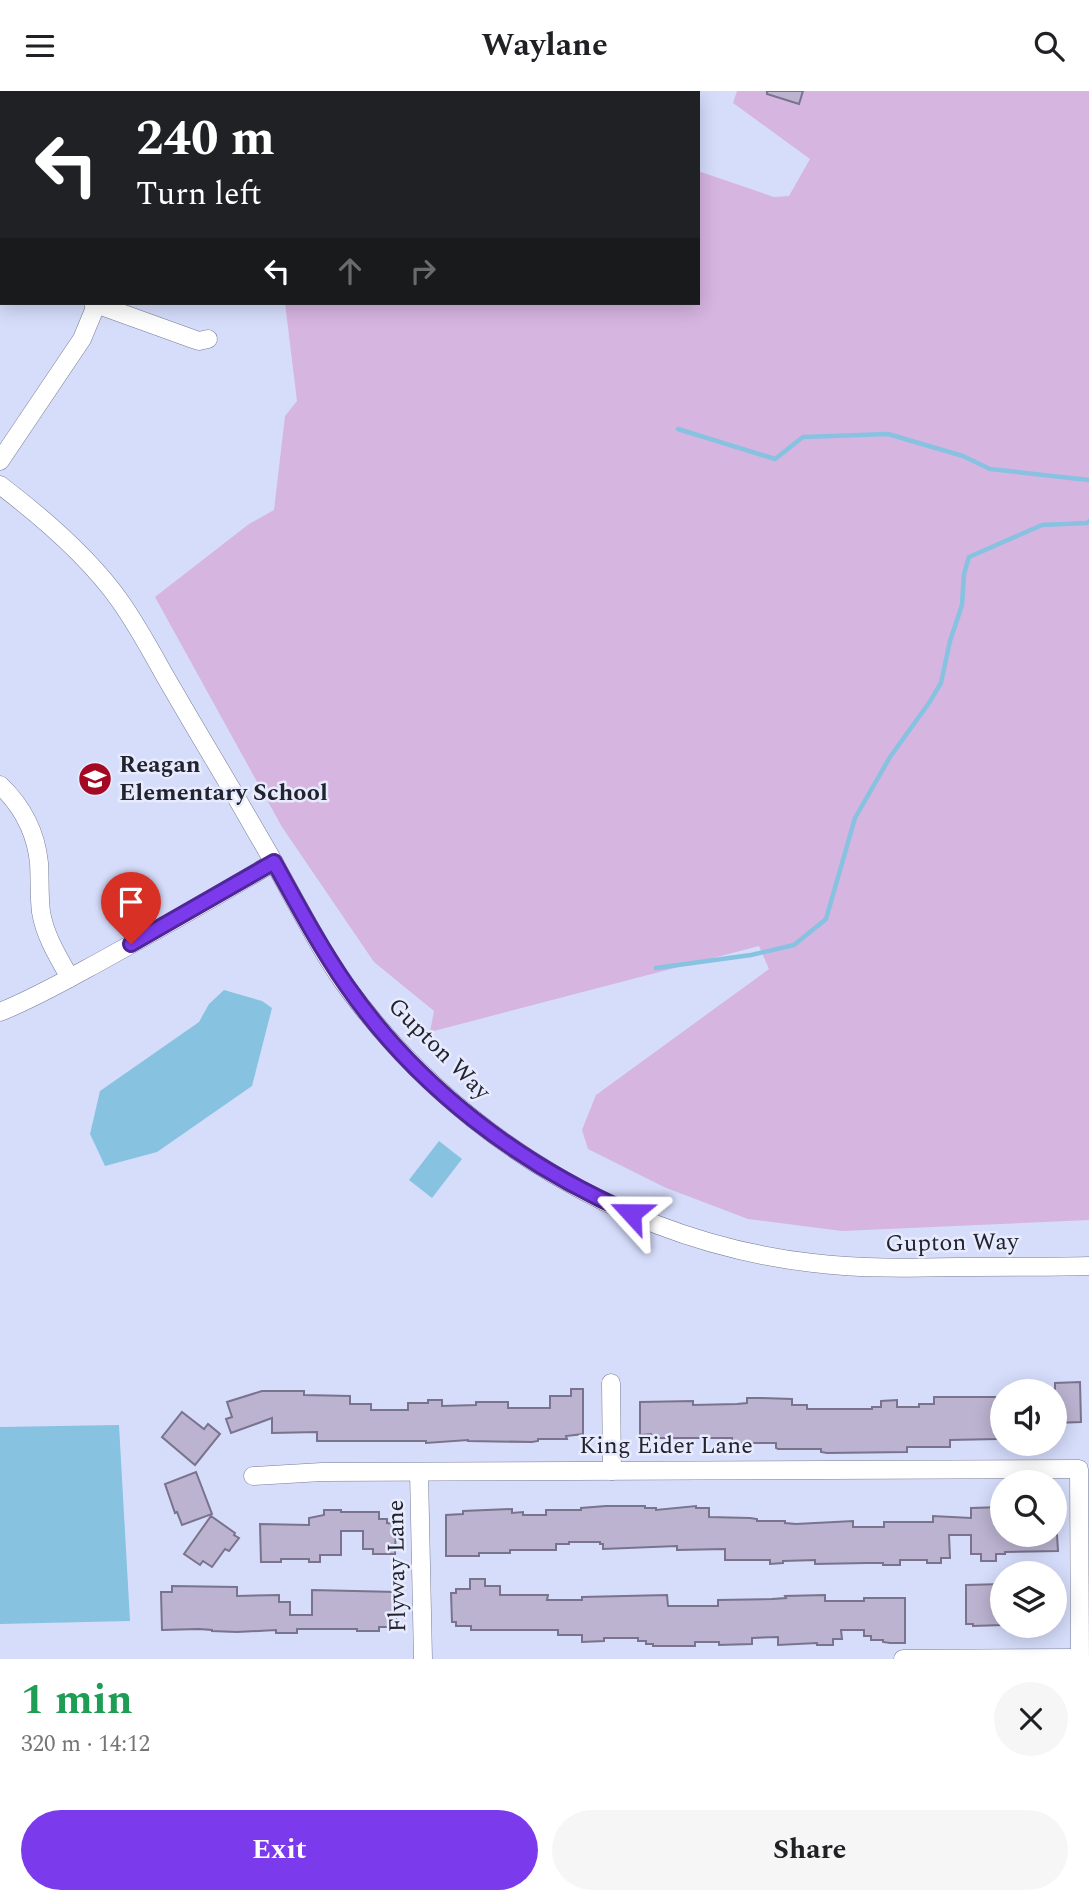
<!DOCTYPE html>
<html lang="en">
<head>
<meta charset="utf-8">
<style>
	body { margin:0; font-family:Spectral,serif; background:#f6f6f6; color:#202124; height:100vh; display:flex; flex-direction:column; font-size:26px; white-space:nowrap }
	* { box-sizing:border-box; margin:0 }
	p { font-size:23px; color:#757577 }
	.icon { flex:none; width:38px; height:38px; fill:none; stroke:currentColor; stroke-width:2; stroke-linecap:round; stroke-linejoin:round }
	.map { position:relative; height:1568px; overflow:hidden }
	.details { display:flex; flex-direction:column; background:#fff; flex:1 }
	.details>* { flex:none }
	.banner { position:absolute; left:0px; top:0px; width:700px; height:214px; box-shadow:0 4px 18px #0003; background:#202124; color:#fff; overflow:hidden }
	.buttons { position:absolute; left:990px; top:1288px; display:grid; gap:14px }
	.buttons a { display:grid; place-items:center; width:77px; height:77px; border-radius:50%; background:#fff; box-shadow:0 4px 18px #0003; font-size:35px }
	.pin { position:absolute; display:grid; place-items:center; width:60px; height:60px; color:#fff; margin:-72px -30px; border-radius:50% 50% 50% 0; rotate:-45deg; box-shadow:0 0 7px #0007 }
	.pin .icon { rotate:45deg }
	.me { position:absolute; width:77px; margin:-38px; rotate:294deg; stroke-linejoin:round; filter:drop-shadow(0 0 5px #0008) }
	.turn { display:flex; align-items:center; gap:24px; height:147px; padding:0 21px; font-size:32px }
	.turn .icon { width:91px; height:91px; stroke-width:2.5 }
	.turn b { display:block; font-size:49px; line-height:60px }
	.lanes { display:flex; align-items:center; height:66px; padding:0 21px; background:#0003; justify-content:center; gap:35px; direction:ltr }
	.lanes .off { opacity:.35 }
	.round { display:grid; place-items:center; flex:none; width:74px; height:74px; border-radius:37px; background:#f6f6f6 }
	.overview { display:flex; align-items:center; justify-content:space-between; height:119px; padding:0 21px }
	h1 { font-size:42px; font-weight:700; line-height:52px; color:#1e9e55 }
	.button { display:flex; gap:14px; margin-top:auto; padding:14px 21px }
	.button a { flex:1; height:80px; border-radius:42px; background:#7c3aed; color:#fff; font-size:28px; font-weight:700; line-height:80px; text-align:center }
	.button a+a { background:#f6f6f6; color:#202124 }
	header { display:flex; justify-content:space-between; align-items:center; height:91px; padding:0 21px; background:#fff; font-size:32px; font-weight:700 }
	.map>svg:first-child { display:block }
	.green { fill:#d6b5e0 }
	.water { fill:#87c2e1 }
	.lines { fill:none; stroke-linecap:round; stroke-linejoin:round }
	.stream { stroke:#87c2e1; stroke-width:4.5 }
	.building { fill:#bbb3d0; stroke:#79738d; stroke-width:2 }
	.minor-casing { stroke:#767c97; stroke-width:19 }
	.minor { stroke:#fff; stroke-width:18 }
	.route-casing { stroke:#51269a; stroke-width:18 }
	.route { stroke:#7c3aed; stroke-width:12 }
	.labels { text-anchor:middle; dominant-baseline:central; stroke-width:5; stroke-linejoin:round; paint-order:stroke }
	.poi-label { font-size:24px; font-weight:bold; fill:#21232e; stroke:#e7ebfd; text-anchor:start }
	.street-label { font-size:24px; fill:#21232e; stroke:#e7ebfd }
</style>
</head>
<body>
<header><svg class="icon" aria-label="menu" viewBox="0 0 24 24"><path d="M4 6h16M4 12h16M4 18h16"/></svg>Waylane<svg class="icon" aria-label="search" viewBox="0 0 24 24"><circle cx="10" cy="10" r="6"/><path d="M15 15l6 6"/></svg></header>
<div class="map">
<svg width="1089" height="1568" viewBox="0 0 1089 1568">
	<rect width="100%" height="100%" fill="#d6ddfb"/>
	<!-- green -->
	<polygon class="green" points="737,0 1089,0 1089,1129 842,1140 748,1128 664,1096 588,1058 582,1039 596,1004 769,878 759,855 430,941 434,920 374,871 282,736 155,506 249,433 274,419 285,325 297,310 285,212 698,212 698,80 774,106 789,105 810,68 733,12"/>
	<!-- water -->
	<g class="water">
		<polygon points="224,899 262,910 272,917 252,995 157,1061 105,1075 90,1043 100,1000 199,931 209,913"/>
		<polygon points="439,1050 462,1068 432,1107 409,1089"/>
		<polygon points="119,1334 130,1530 0,1533 0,1336"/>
	</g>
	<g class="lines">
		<!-- stream -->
		<g class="stream">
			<polyline points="678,338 775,368 803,346 888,343 963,365 990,378 1089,389"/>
			<polyline points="656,877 751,864 794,854 826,828 855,727 890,666 929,612 941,592 950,550 962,514 964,483 969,466 1042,434 1087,432 1089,430"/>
		</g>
	</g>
	<!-- building -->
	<g class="building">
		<polygon points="767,0 803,0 799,13 767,3"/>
		<polygon points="1080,1291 1081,1331 1055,1332 1055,1292"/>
		<polygon points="571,1298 583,1298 583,1343 566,1345 567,1348 538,1348 538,1350 532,1351 468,1350 468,1349 426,1352 426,1350 317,1350 317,1341 272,1342 272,1327 231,1342 226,1328 232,1326 227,1311 262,1300 304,1300 304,1304 350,1305 350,1313 371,1313 371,1319 408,1319 408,1312 428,1312 428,1309 442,1309 442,1315 476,1314 476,1311 508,1311 508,1317 550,1317 550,1305 571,1305"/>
		<polygon points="934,1306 996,1306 997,1348 950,1349 950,1356 907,1356 907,1361 827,1362 821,1361 821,1358 778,1358 776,1357 776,1352 738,1352 738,1351 732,1351 732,1347 658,1347 658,1346 651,1346 651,1343 640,1344 640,1311 693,1310 693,1314 737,1313 747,1312 747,1307 760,1307 792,1308 792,1314 807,1314 807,1318 872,1318 872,1316 881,1316 881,1310 897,1309 897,1316 919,1316 919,1313 934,1313"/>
		<polygon points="182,1321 204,1338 208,1333 220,1343 195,1374 162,1346"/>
		<polygon points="196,1381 212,1423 182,1434 177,1421 175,1422 165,1393"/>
		<polygon points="606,1415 645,1415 645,1417 656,1417 656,1419 696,1415 696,1417 709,1417 709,1426 750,1427 757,1428 757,1430 785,1430 785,1432 796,1433 853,1430 853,1436 884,1436 884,1431 933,1431 933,1425 971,1427 971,1417 1003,1416 1003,1444 1057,1444 1058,1460 1005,1461 1005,1463 996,1463 996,1470 981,1470 981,1463 971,1463 971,1444 949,1444 950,1467 941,1467 941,1472 927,1472 927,1469 900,1469 900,1474 883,1474 883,1472 867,1472 815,1473 815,1469 783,1470 783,1472 770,1473 770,1469 725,1469 725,1458 677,1459 677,1455 603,1458 603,1453 600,1453 600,1451 569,1451 569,1453 556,1453 556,1459 510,1459 510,1462 479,1462 479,1465 446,1465 446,1424 463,1423 463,1420 512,1418 512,1422 523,1421 523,1424 546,1424 546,1419 581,1419 581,1417"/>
		<polygon points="324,1419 341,1419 341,1421 379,1421 379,1428 387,1428 387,1432 396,1433 395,1463 373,1463 373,1458 363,1458 363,1440 341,1440 341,1464 320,1464 320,1471 309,1471 309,1468 281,1468 281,1471 261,1471 260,1433 309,1434 309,1427 324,1424"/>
		<polygon points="211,1425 235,1442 234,1444 239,1447 229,1460 225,1458 212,1476 203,1470 200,1474 184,1463"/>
		<polygon points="470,1488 485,1488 485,1495 500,1495 500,1504 548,1504 547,1509 582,1509 582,1506 667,1504 668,1515 718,1515 718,1509 772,1508 786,1507 785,1505 825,1504 825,1510 864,1510 864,1507 905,1507 905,1552 890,1552 883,1551 883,1549 871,1549 871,1545 864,1545 864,1539 841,1539 842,1548 833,1548 833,1554 817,1554 817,1552 778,1554 778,1546 752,1547 752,1553 719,1554 719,1551 695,1551 695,1555 653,1555 653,1553 646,1553 646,1550 638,1550 638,1547 604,1547 604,1550 582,1551 582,1544 558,1544 558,1539 471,1539 471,1535 456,1535 456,1531 452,1531 451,1502 456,1502 456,1498 470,1498"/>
		<polygon points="1003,1493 1003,1534 973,1535 973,1533 966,1533 966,1494"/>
		<polygon points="172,1495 237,1496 237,1505 279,1504 279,1511 290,1511 290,1524 312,1524 312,1499 397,1501 396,1536 379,1536 379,1540 357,1540 357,1538 297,1538 297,1542 276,1542 276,1539 237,1541 212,1540 212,1539 199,1538 162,1539 161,1501 172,1501"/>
	</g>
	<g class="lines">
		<!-- minor casing -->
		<g class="minor-casing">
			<g id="minor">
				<polyline points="175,2 176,0"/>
				<polyline points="0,116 2,115"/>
				<polyline points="0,177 2,178"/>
				<polyline points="93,212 193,248 199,250 208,248"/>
				<polyline points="0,370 82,248 97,212"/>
				<path d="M 0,394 C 42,426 89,466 120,510 C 137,534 151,560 165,585 C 188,625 212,665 235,704 C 253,736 272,767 289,799 C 308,833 326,868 349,899 C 459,1047 629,1151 813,1172 C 861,1178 909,1177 958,1176 C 1002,1176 1045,1176 1089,1175"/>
				<path d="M 0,694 C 22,715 36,742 39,772 C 40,788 39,805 41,821 C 45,845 58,866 70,887"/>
				<path d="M 0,921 C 35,907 68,888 101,870 C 159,838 217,805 274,771"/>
				<polyline points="611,1292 612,1380"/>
				<polyline points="419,1381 423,1568"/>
				<polyline points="253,1385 322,1381 1079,1378 1080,1568"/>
				<polyline points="903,1568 1080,1567"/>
			</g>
		</g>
		<!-- minor -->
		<use href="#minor" class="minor"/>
	</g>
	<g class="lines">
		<!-- route casing -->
		<g class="route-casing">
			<path id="route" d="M 131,853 L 274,771 C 297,813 320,856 347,895 C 417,996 520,1074 631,1122"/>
		</g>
		<!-- route -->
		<use href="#route" class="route"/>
	</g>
	<!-- icons -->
	<defs>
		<g id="school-disc" transform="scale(1.75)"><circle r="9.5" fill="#a40822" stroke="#e7ebfd"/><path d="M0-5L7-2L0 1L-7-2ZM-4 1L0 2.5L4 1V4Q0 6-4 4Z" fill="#fff"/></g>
	</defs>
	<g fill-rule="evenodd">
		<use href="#school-disc" x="95" y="688"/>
	</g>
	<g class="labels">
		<!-- poi labels -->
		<g class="poi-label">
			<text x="119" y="674">Reagan<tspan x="119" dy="28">Elementary School</tspan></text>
		</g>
		<!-- street labels -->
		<g class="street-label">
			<text transform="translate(439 958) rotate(45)">Gupton Way</text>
			<text transform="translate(952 1152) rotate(-1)">Gupton Way</text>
			<text x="666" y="1355">King Eider Lane</text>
			<text transform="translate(397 1475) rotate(-91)">Flyway Lane</text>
		</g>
	</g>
</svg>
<div class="buttons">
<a><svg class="icon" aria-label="sound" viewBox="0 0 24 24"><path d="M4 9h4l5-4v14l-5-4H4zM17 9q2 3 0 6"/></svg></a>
<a><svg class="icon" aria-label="search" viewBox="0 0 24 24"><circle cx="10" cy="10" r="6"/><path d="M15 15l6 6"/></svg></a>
<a><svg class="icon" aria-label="layers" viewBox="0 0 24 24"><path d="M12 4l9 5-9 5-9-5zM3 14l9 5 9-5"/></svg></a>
</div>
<div class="pin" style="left:131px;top:853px;background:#d93025"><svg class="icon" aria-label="arrive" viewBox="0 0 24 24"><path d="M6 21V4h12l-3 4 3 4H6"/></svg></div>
<svg class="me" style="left:631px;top:1122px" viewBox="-20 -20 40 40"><path d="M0-17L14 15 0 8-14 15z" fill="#7c3aed" stroke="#fff" stroke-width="4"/></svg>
<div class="banner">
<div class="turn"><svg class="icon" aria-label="left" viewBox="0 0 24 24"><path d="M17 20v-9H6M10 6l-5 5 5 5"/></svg><div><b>240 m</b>Turn left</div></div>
<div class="lanes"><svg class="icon" aria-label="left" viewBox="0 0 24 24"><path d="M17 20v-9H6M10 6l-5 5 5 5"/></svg><svg class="icon off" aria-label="ahead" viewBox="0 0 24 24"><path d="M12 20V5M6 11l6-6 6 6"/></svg><svg class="icon off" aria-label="right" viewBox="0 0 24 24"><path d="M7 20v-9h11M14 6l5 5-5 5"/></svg></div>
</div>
</div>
<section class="details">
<div class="overview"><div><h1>1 min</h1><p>320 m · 14:12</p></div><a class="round"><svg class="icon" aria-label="close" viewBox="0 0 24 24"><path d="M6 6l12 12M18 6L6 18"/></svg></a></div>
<div class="button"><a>Exit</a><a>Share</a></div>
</section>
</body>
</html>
